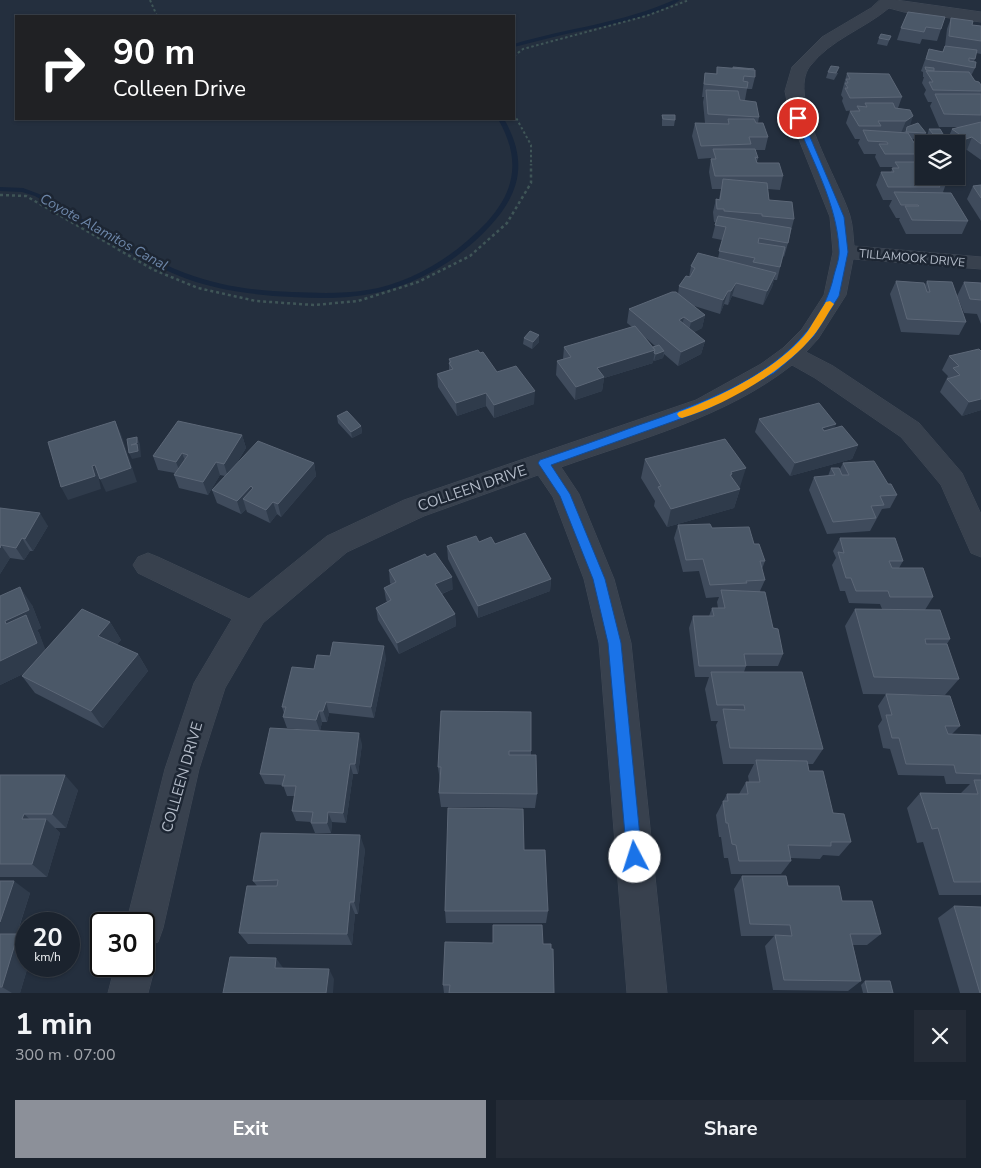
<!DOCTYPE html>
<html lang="en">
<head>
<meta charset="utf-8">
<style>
	body { margin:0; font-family:"Nunito Sans",sans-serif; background:#242b36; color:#f1f3f6; height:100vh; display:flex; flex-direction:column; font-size:19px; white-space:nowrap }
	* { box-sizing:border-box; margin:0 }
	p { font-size:16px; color:#a0a4aa }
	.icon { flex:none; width:28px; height:28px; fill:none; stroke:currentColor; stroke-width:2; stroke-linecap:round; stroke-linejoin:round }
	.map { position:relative; height:993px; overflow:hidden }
	.sheet { display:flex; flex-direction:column; background:#1b232e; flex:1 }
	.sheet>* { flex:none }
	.guide { position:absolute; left:15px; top:15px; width:500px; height:105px; border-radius:0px; box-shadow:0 1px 4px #0004,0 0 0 1px #39404a; background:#202124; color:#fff; overflow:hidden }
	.tools { position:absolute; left:915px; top:135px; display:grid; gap:10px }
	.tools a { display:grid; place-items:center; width:50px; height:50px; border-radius:0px; background:#1b232e; box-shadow:0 1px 4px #0004,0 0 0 1px #39404a; font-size:25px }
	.speed { position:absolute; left:15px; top:912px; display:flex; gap:10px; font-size:25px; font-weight:700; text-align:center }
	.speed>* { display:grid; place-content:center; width:65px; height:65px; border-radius:50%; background:#1b232e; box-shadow:0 1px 4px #0004,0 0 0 1px #39404a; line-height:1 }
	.speed small { font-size:12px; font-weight:400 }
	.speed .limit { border:2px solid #111; border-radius:8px; background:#fff; color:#111 }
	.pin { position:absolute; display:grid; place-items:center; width:42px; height:42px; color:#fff; margin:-21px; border:2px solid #fff; border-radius:50%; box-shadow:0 1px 5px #0007 }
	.me { position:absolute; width:55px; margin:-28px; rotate:355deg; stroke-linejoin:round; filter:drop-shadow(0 0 4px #0008) }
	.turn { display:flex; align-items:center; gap:18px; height:105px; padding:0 15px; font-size:22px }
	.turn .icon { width:65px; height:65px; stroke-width:2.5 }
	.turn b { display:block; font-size:35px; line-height:42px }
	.round { display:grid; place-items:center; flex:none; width:52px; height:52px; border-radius:0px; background:#242b36 }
	.headline { display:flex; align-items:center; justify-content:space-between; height:85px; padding:0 15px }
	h1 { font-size:30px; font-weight:700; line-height:38px }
	.cta { display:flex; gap:10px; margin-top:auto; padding:10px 15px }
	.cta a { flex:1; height:58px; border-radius:0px; background:#8c9099; color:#fff; font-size:20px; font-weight:700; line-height:58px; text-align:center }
	.cta a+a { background:#242b36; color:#f1f3f6 }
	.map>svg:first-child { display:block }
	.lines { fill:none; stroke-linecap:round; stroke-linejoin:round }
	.stream { fill:#17263c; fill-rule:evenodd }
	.street-casing { stroke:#414a57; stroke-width:1 }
	.path-far1 { stroke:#3f5557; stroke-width:2; stroke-dasharray:2.5 2.5; stroke-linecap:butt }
	.path { stroke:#3f5557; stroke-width:2.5; stroke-dasharray:3 3; stroke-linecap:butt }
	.street { fill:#38414e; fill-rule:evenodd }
	.wall { fill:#3f4b5c; fill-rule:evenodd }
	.shaded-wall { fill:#2f3b4b }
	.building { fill:#4b5868; stroke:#5c6777 }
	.route { fill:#1a73e8; stroke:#114b97 }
	.slow { fill:#f59e0b }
	.labels { text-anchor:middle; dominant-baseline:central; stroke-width:5; stroke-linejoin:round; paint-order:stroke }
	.far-street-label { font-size:12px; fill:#b4bcc9; stroke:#1d2633 }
	.far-water-label { font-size:14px; font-style:italic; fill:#6d86a8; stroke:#1d2633 }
	.street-label { font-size:15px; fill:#b4bcc9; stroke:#1d2633 }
</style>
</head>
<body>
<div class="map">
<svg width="981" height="993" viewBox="0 0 981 993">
	<rect width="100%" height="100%" fill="#242f3e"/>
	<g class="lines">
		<!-- stream -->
		<g class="stream">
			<path d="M 674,0 L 680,0 C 653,18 599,27 566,34 C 548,38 531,43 514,47 L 514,44 C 567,28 623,23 674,0 Z"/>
			<path d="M 498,119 L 504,119 C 527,159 522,191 491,225 C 457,263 407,291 356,296 C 335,299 313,298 292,297 C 253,295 213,290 177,275 C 127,254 82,223 35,196 L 22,192 L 0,191 L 0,187 L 23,188 L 39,194 C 87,220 133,253 185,273 C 219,286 256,291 292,292 C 317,293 343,294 367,290 C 413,283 456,255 487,222 C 517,189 520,157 498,119 Z"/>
		</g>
		<!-- street casing -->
		<g class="street-casing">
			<g id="street">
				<path d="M 880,0 L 896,0 L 981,12 L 981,22 L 904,12 L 889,8 C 864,29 831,39 810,66 C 786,97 840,182 850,216 C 853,226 853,237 854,246 L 981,257 L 981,269 L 853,259 L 846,295 L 818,339 L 806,352 L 833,366 L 919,423 L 962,473 L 981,514 L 981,557 L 971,553 L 941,485 L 901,437 L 815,378 L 792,365 C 726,417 640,439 561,467 L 579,494 L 614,579 L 631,643 L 667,993 L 627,993 L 599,643 L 584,579 L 553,497 L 538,475 L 424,516 L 347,552 L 263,623 L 225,688 L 199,769 L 163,928 L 158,942 L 144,947 L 144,924 L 126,924 L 165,769 L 194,683 L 232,619 L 138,573 L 133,565 L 138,557 L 148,553 L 158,557 L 249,599 L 327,536 L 404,500 L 696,400 L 761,364 L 783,348 L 802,329 L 824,295 L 833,252 L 830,217 L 790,117 L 785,91 L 792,67 L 822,37 L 871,8 Z"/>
				<polygon points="144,950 149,952 155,966 148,993 108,993 115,966 144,966"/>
			</g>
		</g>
		<!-- path-far1 -->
		<g class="path-far1">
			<polyline points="150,0 157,16"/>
			<polyline points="514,56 523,49 646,16 689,0"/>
			<polyline points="514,114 531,145 531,165"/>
		</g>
		<!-- path -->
		<polyline class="path" points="0,195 26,196 154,270 198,288 256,301 314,305 358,301 418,282 470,256 507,223 531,183 531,164"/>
		<!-- street -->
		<use href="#street" class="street"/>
	</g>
	<!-- wall -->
	<g class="wall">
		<polygon points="908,12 941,29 937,41 922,39 920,44 897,40 901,28"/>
		<polygon points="951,18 972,25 981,26 981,54 976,53 974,62 975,68 971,76 975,81 981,85 981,160 967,150 960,151 956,148 956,144 950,144 947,141 952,129 959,127 939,127 930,106 932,102 928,102 924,94 926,90 922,83 924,77 923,77 923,72 921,71 929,49 942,52 945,46 947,29"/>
		<polygon points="891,36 887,46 877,44 879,38"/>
		<path d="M 717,67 L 755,77 L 752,89 L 747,89 L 745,100 L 740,100 L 759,117 L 758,123 L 768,137 L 765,150 L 755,150 L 758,158 L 757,162 L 783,176 L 780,190 L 768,189 L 769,200 L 794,219 L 788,243 L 784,257 L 783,256 L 777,280 L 774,280 L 772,287 L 763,305 L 732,296 L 728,305 L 724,304 L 720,314 L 691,305 L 705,315 L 702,328 L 694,332 L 705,341 L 701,354 L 678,366 L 664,354 L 663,358 L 654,361 L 653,360 L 653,363 L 604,378 L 602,391 L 575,400 L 556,375 L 557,361 L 563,359 L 564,347 L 632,327 L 627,323 L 629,309 L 678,294 L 679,286 L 689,277 L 691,266 L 718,258 L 722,240 L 712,238 L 716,222 L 714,222 L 713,212 L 716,199 L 719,199 L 721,189 L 712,189 L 709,172 L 711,158 L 698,159 L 692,136 L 695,123 L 705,123 L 703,102 L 704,97 L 702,97 L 705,73 L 716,74 ZM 646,338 L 655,346 L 653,347 Z"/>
		<polygon points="828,72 838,73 834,80 826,78"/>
		<polygon points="847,73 902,97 898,108 910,126 926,133 923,139 912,139 921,154 918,162 924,176 946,184 943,192 968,221 962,234 906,234 899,220 900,218 896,218 889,206 892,200 883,200 876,185 881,172 891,172 893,167 880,167 875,157 876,154 864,154 858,143 860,139 855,139 846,123 850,111 856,110 846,111 842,101 843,98 841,95"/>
		<polygon points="662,115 675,120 674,126 662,126"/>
		<polygon points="929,129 943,134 940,141 930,141 927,136"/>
		<polygon points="919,140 924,144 924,150 919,150 917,146"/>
		<polygon points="981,185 981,221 967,199 973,186"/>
		<polygon points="896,281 925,285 927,281 966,322 959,335 901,332 890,294"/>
		<polygon points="964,282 981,283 981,324 977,314 964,313 957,296"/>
		<polygon points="524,338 539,342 532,349 523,344"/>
		<polygon points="981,351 981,410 962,416 940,392 948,376 942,370 949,356"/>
		<polygon points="480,353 497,372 534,404 494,418 486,406 457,416 438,387 437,374 449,370 449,359"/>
		<polygon points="337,416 361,426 362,433 352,438 338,423"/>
		<polygon points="759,419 835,428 858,445 852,459 790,476 755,432"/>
		<polygon points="242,435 246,448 235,466 314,463 316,476 281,517 277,514 270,523 247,512 246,509 241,514 217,503 212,490 225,476 220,475 208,495 179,488 174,475 175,473 158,470 153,456"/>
		<polygon points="725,439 740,487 739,487 740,489 734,508 667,527 654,506 655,501 641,478 645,459"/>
		<polygon points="843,463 888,484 897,495 890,508 882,509 870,531 827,534 809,490 814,477 828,476 831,468 840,469"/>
		<polygon points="0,508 48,526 33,551 30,551 24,560 10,558 0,574"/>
		<polygon points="678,525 754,544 765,561 762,569 765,580 760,591 783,654 778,666 746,666 744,672 823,749 813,764 808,764 809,771 833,813 851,842 839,856 823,855 820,859 790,858 791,861 781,874 731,874 728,858 724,858 721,837 719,837 716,815 727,794 739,794 746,782 749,782 748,776 754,764 723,764 716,725 718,721 711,721 705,689 709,677 695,677 689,628 693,616 709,616 712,608 718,608 717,602 719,597 706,598 699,571 683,572 674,538"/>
		<polygon points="840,538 903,561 899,568 933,597 925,610 950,639 947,644 959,679 945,695 863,694 845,626 855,609 882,609 880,604 849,603 845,591 840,591 832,565 836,558 833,551"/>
		<polygon points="479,542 495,544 551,579 550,591 478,618 448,559 447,546"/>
		<polygon points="389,570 453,589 442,594 455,614 456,626 399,654 378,620 376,608 387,602 386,600 384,588 391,584 390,583"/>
		<polygon points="0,596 32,605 41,628 37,630 39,633 45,650 110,622 121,640 116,645 138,654 148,671 103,728 35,693 22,676 25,673 0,685"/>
		<polygon points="330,656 386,658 374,718 329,713 327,722 322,722 320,731 362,744 358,774 353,774 346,823 332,822 331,833 315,833 311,823 311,822 296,821 292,811 295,796 287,796 283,785 265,784 260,774 315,731 287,728 283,717 284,713 282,707 314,669"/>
		<polygon points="886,694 960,726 952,734 981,735 981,895 939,895 923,842 917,843 907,808 920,793 961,793 970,784 946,784 944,776 898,775 890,749 883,748 878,726 882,720 878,706"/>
		<polygon points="441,711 531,751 531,755 537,794 535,808 441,807 439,793 440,782 438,767"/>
		<polygon points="0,775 78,790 66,828 55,828 60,833 47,877 0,877"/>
		<polygon points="365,849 358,914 355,914 352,945 248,944 239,933 257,886 253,881"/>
		<polygon points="524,850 548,911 546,923 446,923 445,911"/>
		<polygon points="742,876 788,886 842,901 881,934 867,945 853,945 861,981 848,991 773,990 765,946 774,936 741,936 734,889"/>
		<polygon points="0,881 30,893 17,934 18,934 26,940 26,966 28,966 20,993 0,993"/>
		<polygon points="954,906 981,993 960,993 938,918"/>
		<polygon points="543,944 554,993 444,993 443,985"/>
		<polygon points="865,981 893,993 863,993 861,985"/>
	</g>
	<!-- shaded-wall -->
	<g class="shaded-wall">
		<polygon points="913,116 909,129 907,127 906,131 901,133 906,121"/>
		<polygon points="972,137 967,150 960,151 966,139"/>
		<polygon points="776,273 772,287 763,305 767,291"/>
		<polygon points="736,283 732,296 728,305 731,291"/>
		<polygon points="728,291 724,304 720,314 723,300"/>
		<polygon points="705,315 702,328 688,335 691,322"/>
		<polygon points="684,317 681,330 679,320"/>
		<polygon points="539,335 539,342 532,349 533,342"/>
		<polygon points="705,341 701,354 678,366 681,352"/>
		<polygon points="655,350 653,363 604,378 602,391 575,400 576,387 597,368"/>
		<polygon points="664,351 663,358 654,361 656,354"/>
		<polygon points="535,391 534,404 494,418 494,405"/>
		<polygon points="486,393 486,406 457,416 456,403"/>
		<polygon points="981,399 981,410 962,416 969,402"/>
		<polygon points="115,421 121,434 137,482 106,492 100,479"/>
		<polygon points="836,424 831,437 822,428"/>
		<polygon points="361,426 362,433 352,438 351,432"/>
		<polygon points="242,435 246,448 228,477 224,464"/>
		<polygon points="137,437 140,444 141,457 132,459 129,453 131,445"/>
		<polygon points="858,445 852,459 790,476 795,463"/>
		<polygon points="182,453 187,466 181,475 176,462"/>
		<polygon points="216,462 220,475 208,495 203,482"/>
		<polygon points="314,463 316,476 281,517 278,504"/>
		<polygon points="95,465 102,478 99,479 101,489 68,500 61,487 92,466"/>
		<polygon points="746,468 740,487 727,490 732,474 731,472"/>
		<polygon points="251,486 255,499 243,499 246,509 241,514 237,501"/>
		<polygon points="740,489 734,508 667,527 671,509"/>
		<polygon points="273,502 277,514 270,523 266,510"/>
		<polygon points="40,513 48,526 33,551 25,539"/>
		<polygon points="22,538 30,551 24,560 16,548"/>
		<polygon points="1,545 10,558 0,574 0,548"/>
		<polygon points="452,577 453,589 436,596 435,584"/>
		<polygon points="551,579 550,591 478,618 478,606"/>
		<polygon points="20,587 32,605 41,628 37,630 39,633 50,661 0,685 0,661 5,621"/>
		<polygon points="455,614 456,626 399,654 397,643"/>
		<polygon points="110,622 121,640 109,654 98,636"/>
		<polygon points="384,646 386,658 374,718 371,707"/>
		<polygon points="138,654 148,671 103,728 91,711"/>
		<polygon points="326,702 329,713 327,722 323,711"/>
		<polygon points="319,711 322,722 320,731 316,720"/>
		<polygon points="359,733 362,744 358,774 355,764"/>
		<polygon points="350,764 353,774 346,823 343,813"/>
		<polygon points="65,775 78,790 66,828 52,814"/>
		<polygon points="328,812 332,822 331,833 327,823"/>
		<polygon points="24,814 39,828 22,819"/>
		<polygon points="46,819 60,833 47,877 32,864"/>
		<polygon points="360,835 365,849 358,914 354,902"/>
		<polygon points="14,881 30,893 13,945 0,936 0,922"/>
		<polygon points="350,902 355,914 352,945 347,934"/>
		<polygon points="18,934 26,940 26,966 28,966 20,993 12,993 2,987"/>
		<polygon points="276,958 284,969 275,968"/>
		<polygon points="329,969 334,979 333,993 326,993"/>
	</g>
	<!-- building -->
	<g class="building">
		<polygon points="908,12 945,17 941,29 926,27 924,32 901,28"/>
		<polygon points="951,18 973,21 972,25 981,26 981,41 949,36"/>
		<polygon points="881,34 891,36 889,40 879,38"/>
		<polygon points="945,46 977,50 975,59 969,58 969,61 976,62 975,68 926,59 929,49 943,52"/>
		<polygon points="831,66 839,67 836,73 828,72"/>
		<polygon points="717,67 755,70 755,77 744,76 743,81 748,82 747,88 704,84 705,73 717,74"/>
		<polygon points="733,67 754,69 733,68"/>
		<polygon points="925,67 934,68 934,71 926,70"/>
		<polygon points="926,71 969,72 975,81 979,82 981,85 981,91 933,90 929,82 933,82"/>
		<polygon points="847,73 889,74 902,97 850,98 845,88 848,88 845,83 848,83 846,79 850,79"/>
		<polygon points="706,90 738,91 740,100 756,102 759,117 708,114"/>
		<polygon points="935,94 981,94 981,115 944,114"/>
		<polygon points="865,103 893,103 895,108 910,110 913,116 906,121 878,121 881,126 859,126 850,111 860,111 857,106 867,107"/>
		<polygon points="662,115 675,115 675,120 663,119"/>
		<polygon points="728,119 754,119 756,123 763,123 768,137 749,137 751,144 701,146 695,123 729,124"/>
		<polygon points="981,122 981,144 972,137 966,139 952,129"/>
		<polygon points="918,123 926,133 906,132 907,127"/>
		<polygon points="929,129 940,129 943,134 933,134"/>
		<polygon points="863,130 908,133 921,154 885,154 879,144 888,144 887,142 868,141"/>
		<polygon points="919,140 926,140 927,144 921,143"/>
		<polygon points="713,149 755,149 758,158 755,157 757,163 779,163 783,176 715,176 711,159 716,159"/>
		<polygon points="895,162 923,162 924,176 942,177 946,184 938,184 940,187 888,187 881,172 894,172 892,168 899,168"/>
		<polygon points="723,179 767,183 769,200 792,202 794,219 762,216 762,214 724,211 724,209 717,209 716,199 720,200"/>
		<polygon points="981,185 981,198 973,186"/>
		<polygon points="894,192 951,193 968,221 912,220 905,206 919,206 918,205 901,205"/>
		<polygon points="718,216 791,228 788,243 759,238 758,243 785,247 780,267 753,262 755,258 719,251 726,227 715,225"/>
		<polygon points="698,253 776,273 767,291 736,283 731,291 728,291 723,300 679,286 686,276 690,277 695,268 691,266"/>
		<polygon points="896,281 924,283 927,292 930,292 927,281 952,282 966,322 907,319"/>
		<polygon points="964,282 981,283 981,300 970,299"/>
		<polygon points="672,292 676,292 705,315 691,322 684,317 679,320 705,341 681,352 629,309"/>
		<polygon points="635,326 655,350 597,368 604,377 576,387 557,361 571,357 564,347"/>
		<polygon points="530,331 539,335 533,342 524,338"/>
		<polygon points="659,345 664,351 656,354 654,353 655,350 653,347"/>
		<polygon points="979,349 981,351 981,399 969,402 947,379 960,375 953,368 959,366 949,356"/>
		<polygon points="478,350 480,353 483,352 497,372 516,366 535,391 494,405 486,393 456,403 437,374 453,369 449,363 451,362 449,359"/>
		<polygon points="819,403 836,424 822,428 824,431 842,426 858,445 795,463 759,419"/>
		<polygon points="347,411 361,426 351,432 337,416"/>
		<polygon points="115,421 131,468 100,479 95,465 92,466 95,476 61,487 48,442"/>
		<polygon points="178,421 242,435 224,464 216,462 203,482 174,475 188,455 182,453 176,462 153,456"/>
		<polygon points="137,437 137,443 131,445 137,444 138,451 129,453 127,439"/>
		<polygon points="725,439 746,468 731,472 732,474 730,475 740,489 671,509 658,487 661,486 645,459"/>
		<polygon points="258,441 314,463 278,504 273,502 266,510 243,499 253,488 251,486 237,501 212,490"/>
		<polygon points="874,461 888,484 891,484 897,495 880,496 884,505 871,506 876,518 833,522 814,477 835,475 831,468 839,468 842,475 849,475 843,463"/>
		<polygon points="0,508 40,513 25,539 22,538 16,548 1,545 0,548"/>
		<polygon points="710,524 712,528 749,527 754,544 759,544 765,561 760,561 765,580 746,581 747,583 710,585 703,559 686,560 678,525"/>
		<polygon points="525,533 551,579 478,606 447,546 476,536 479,542 491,537 495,544"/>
		<polygon points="840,538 895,538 903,561 889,561 892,568 923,568 933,597 890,597 888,591 856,591 851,578 846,578 838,552 844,553"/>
		<polygon points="435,553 452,577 435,584 455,614 397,643 376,608 391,600 384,588 396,582 389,570 425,554 427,557"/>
		<polygon points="20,587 29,610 5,621 6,624 26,615 37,643 0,661 0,596"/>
		<polygon points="721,590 765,592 773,628 778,629 783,654 744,654 746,666 699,666 693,616 714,616 712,608 725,608"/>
		<polygon points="82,609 110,622 98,636 138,654 91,711 22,676"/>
		<polygon points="855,609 940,610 950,639 925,639 926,644 947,644 959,679 874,677"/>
		<polygon points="333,642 384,646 371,707 326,702 323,711 319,711 316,720 283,717 286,707 282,707 292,667 314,669 317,655 330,656"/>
		<polygon points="711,672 802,672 823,749 730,748 723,709 745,710 744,705 717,705"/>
		<polygon points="886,694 950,696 960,726 945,726 948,734 981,735 981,774 956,773 954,765 906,764 899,738 892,738 886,715 892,715"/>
		<polygon points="441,711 531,712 531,751 509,751 509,755 536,755 537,794 439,793 441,767 438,767"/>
		<polygon points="270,728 359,733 355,764 350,764 343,813 328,812 327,823 311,823 313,812 292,811 296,786 282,786 285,775 260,774"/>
		<polygon points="756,760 807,761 809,771 823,771 833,813 844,814 851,842 831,842 831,846 788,845 791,861 739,861 736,845 732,844 728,823 726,823 723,801 728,801 727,794 748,794 746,782 760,782"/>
		<polygon points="0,775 65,775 52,814 24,814 22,819 46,819 32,864 0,864"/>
		<polygon points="974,780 981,780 981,882 954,882 938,828 932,829 920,793 978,794"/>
		<polygon points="448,808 523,809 524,850 545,850 548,911 445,911"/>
		<polygon points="261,833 360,835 354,902 350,902 347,934 239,933 247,886 277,886 278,880 253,881"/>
		<polygon points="742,876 786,876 788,886 839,886 842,901 872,901 881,934 850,934 861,981 784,980 775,935 792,936 790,925 750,924"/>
		<polygon points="0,881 14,881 0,922"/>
		<polygon points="954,906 981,907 981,993 980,993"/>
		<polygon points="493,925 542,925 543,944 551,944 551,949 553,949 554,993 449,993 450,985 443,985 445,942 493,943"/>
		<polygon points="0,934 18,934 2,987 0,987"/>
		<polygon points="230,957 276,958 275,968 329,969 326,993 223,993"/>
		<polygon points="865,981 890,981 893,993 868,993"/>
	</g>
	<!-- route -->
	<path class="route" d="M 798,115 L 802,118 L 844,217 L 848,252 L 839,296 L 814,336 L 794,356 L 774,373 L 708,409 L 551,465 L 570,494 L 605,579 L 621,643 L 642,857 L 640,862 L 635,865 L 629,862 L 627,857 L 608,643 L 593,579 L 560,496 L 538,463 L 540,460 C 572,449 604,438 636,426 C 712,400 815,364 834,275 C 836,267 840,258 839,249 C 837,204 812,160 795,118 Z"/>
	<!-- slow -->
	<path class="slow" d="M 830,301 L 834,304 C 827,314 821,327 813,336 C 786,370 724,406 682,418 L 679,417 L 677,414 L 679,412 C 720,397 781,367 808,331 C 814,321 820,311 826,302 Z"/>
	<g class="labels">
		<!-- far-street labels -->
		<g class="far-street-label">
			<text transform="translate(912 258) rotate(5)">TILLAMOOK DRIVE</text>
		</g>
		<!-- far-water labels -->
		<g class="far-water-label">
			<text transform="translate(104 232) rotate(29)">Coyote Alamitos Canal</text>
		</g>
		<!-- street labels -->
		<g class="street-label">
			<text transform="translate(472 488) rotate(-19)">COLLEEN DRIVE</text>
			<text transform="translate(182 777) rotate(-74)">COLLEEN DRIVE</text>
		</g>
	</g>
</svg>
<div class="tools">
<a><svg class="icon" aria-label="layers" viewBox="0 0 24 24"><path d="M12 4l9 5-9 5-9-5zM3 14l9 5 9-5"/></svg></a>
</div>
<div class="speed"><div>20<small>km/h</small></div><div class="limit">30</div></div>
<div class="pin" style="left:798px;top:118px;background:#d93025"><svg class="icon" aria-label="arrive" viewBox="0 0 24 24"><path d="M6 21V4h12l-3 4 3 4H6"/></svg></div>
<svg class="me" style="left:635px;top:857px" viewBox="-20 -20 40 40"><circle r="19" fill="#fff"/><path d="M0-13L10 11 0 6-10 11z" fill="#1a73e8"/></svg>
<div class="guide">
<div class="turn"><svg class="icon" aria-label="right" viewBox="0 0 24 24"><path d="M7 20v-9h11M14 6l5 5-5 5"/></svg><div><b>90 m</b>Colleen Drive</div></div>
</div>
</div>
<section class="sheet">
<div class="headline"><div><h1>1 min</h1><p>300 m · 07:00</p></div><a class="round"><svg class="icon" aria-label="close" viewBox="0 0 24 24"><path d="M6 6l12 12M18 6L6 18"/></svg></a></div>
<div class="cta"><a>Exit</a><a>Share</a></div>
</section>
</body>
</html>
